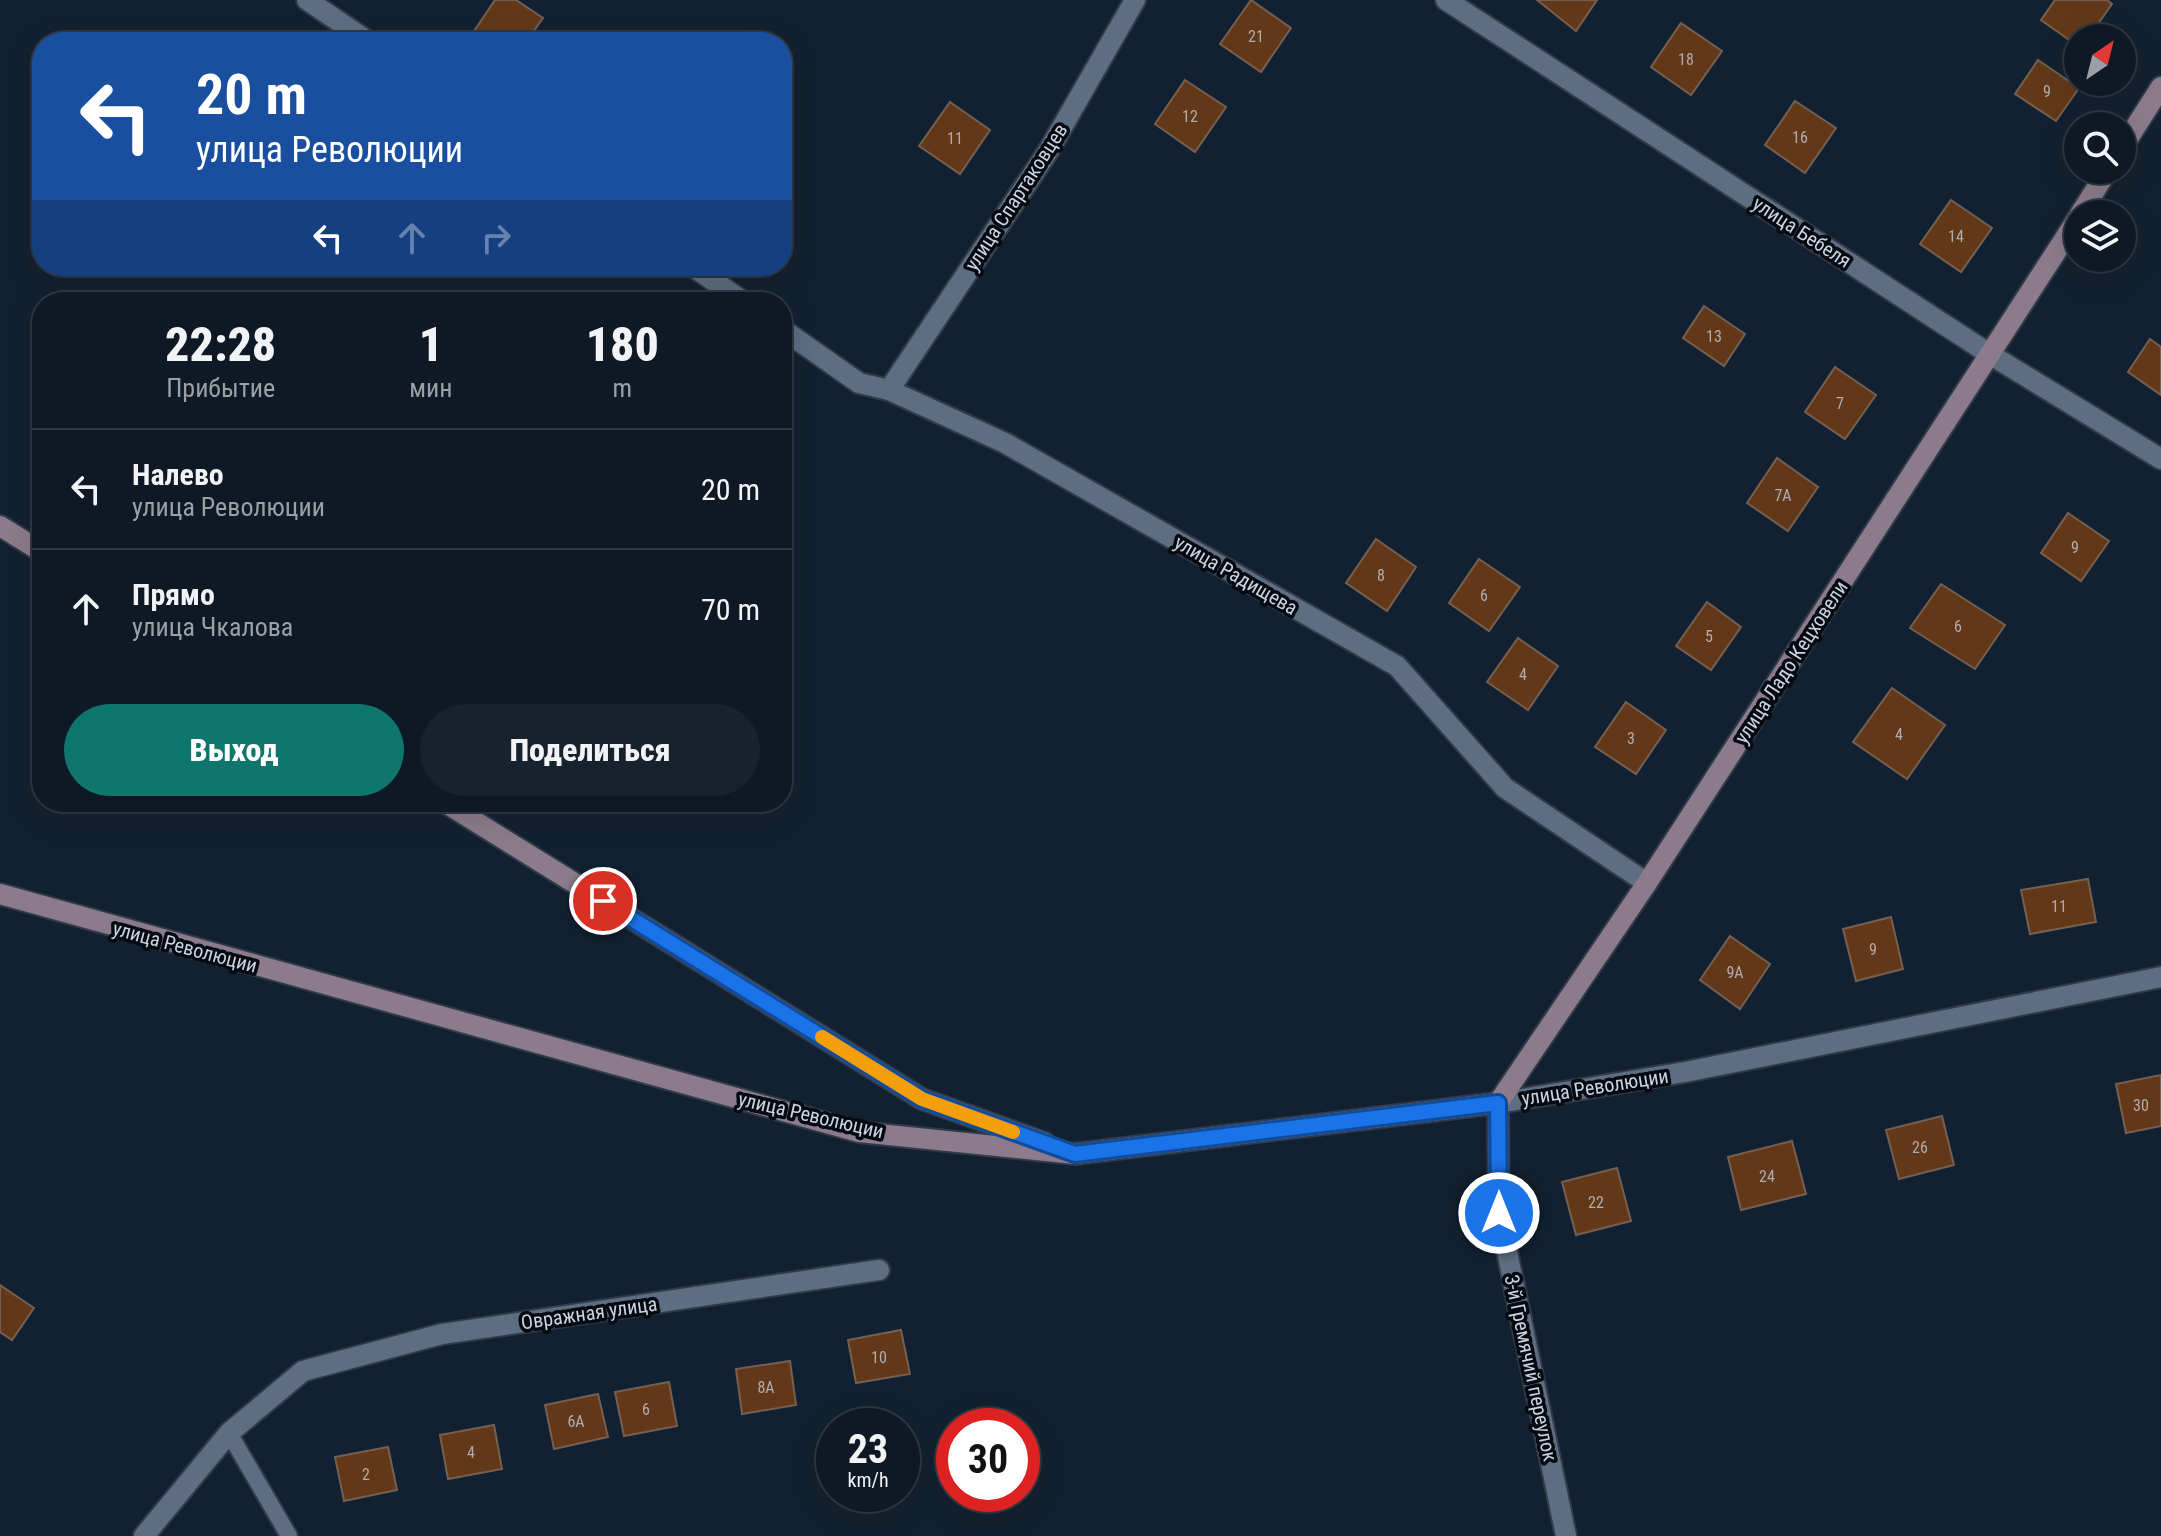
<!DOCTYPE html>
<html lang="ru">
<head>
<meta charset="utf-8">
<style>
	body { margin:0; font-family:"Roboto Condensed",sans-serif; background:#17222d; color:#f1f3f6; height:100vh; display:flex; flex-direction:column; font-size:30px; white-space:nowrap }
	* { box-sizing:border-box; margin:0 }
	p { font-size:26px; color:#9ba0a7 }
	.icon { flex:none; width:44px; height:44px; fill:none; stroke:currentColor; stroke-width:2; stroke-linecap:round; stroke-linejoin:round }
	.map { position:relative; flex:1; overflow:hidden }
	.side { position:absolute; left:32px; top:292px; width:760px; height:520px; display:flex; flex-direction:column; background:#0e1925; border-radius:32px; box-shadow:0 8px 32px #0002,0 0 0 2px #2e3842 }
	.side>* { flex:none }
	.hud { position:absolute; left:32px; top:32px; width:760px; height:244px; border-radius:32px; box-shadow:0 8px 32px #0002,0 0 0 2px #2e3842; background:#1a4fa0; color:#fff; overflow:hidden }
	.needle { width:52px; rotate:35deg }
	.buttons { position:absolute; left:2064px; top:24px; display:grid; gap:16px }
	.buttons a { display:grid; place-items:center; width:72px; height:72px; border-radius:50%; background:#0e1925; box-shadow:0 8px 32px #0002,0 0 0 2px #2e3842; font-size:40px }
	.speed { position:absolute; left:816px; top:1408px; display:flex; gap:16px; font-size:40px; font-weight:700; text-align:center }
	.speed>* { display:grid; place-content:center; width:104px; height:104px; border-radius:50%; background:#0e1925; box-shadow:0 8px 32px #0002,0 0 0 2px #2e3842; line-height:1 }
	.speed small { font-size:20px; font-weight:400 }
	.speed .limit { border:12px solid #d22; background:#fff; color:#111 }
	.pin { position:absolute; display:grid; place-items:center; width:68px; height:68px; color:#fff; margin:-34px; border:4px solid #fff; border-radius:50%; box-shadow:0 2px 8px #0007 }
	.me { position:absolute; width:88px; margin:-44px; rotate:0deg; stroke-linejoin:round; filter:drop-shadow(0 0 6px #0008) }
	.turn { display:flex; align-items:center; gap:28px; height:168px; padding:0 32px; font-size:36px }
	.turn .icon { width:104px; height:104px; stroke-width:2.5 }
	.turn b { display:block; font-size:56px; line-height:68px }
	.lanes { display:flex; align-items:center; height:76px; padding:0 32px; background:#0003; justify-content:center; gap:40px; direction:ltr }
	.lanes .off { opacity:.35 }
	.eta { display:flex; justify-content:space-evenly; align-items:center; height:136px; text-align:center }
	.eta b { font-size:48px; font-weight:800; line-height:56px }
	.action { display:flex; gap:16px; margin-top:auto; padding:16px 32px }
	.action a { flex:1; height:92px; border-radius:48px; background:#0f766e; color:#fff; font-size:32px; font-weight:800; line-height:92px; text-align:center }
	.action a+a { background:#17222d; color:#f1f3f6 }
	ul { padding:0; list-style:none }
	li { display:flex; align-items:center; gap:24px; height:120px; padding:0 32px; border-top:2px solid #2e3842 }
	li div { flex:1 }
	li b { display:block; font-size:30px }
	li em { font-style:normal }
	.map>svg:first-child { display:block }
	.building { fill:#623819; stroke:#755f50; stroke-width:2 }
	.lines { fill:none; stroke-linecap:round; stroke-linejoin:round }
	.service-casing { stroke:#313a48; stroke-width:20 }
	.minor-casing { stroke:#313a48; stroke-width:24 }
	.secondary-casing { stroke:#313a48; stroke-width:24 }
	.service { stroke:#5d6e82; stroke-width:16 }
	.minor { stroke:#5d6e82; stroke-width:20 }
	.secondary { stroke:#8c7c8b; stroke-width:20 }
	.route-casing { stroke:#114b97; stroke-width:20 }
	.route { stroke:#1a73e8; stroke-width:14 }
	.slow { stroke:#f59e0b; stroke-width:14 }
	.labels { text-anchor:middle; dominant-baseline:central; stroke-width:7; stroke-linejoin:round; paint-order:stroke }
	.number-label { font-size:16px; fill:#b1adae }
	.street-label { font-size:20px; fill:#cbd4df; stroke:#050a11 }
</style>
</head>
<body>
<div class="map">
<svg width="2161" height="1536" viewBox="0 0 2161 1536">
	<rect width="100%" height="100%" fill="#122131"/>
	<!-- building -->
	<g class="building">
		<polygon points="495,0 516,0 543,18 526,42 483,42 472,34"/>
		<polygon points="1251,0 1291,28 1261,72 1220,44"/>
		<polygon points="1537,0 1597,0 1576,31"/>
		<polygon points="2055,0 2107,0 2112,4 2088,38 2078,38 2078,46 2041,20"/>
		<polygon points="1681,23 1722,51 1691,95 1651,67"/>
		<polygon points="2038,60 2079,88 2056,121 2015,94"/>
		<polygon points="1185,80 1226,107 1195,152 1155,124"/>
		<polygon points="1795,101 1836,128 1805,173 1765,145"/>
		<polygon points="950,102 990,130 960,174 919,146"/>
		<polygon points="1951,200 1992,228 1961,272 1920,244"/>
		<polygon points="1704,306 1745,334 1724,366 1683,338"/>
		<polygon points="2150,339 2161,347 2161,395 2128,372"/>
		<polygon points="1835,367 1876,395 1845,439 1805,412"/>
		<polygon points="1777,458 1818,487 1788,531 1747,503"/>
		<polygon points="2068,513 2109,541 2081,581 2041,553"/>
		<polygon points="1376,539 1416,567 1387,611 1346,583"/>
		<polygon points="1479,559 1520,587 1489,631 1449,603"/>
		<polygon points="1941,584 2005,625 1975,669 1910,628"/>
		<polygon points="1707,602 1741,627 1711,670 1676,646"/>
		<polygon points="1518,638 1558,666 1528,710 1487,682"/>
		<polygon points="1892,688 1945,725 1907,779 1853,742"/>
		<polygon points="1626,702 1666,730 1636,774 1595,747"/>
		<polygon points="2088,879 2096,922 2030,934 2021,890"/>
		<polygon points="1891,917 1903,969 1856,981 1843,929"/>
		<polygon points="1730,936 1770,964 1740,1009 1700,980"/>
		<polygon points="2161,1075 2161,1126 2126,1133 2116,1084"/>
		<polygon points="1942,1116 1954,1165 1899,1179 1886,1130"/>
		<polygon points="1792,1141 1806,1194 1741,1210 1728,1157"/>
		<polygon points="1617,1168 1631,1221 1576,1235 1562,1182"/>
		<polygon points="0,1285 34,1308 12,1340 0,1332"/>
		<polygon points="901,1330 910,1374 856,1383 848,1340"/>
		<polygon points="790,1361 796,1405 742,1414 736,1369"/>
		<polygon points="669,1382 677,1426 624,1436 615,1392"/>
		<polygon points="598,1394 608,1437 554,1449 545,1405"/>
		<polygon points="494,1425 502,1469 448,1479 440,1435"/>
		<polygon points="388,1447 397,1490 344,1501 335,1457"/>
	</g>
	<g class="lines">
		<!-- service casing -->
		<g class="service-casing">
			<polyline id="service" points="229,1433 289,1536"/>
		</g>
		<!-- minor casing -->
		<g class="minor-casing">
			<g id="minor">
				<polyline points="307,0 369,42"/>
				<polyline points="1446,0 1991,355 2161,459"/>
				<polyline points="692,266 744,302"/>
				<polyline points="782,329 859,383 889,390 1005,443 1397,666 1505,788 1647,883"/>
				<polyline points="889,390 1049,150 1135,0"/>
				<polyline points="144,1536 229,1433 303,1371 442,1334 879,1270"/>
				<polyline points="1566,1536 1499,1213 1498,1103 1685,1072 2161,977"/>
			</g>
		</g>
		<!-- secondary casing -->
		<g class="secondary-casing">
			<g id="secondary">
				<polyline points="2122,148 2161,87"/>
				<polyline points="2080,214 2108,170"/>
				<polyline points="0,526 42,552"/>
				<polyline points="444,802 922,1099 1045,1143"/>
				<polyline points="0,894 859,1132 1075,1154 1498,1103 1647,883 2078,218"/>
			</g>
		</g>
		<!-- service -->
		<use href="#service" class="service"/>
		<!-- minor -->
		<use href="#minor" class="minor"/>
		<!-- secondary -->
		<use href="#secondary" class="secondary"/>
	</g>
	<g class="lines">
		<!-- route casing -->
		<g class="route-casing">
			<polyline id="route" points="603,901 922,1099 1075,1154 1498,1103 1499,1213"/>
		</g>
		<!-- route -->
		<use href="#route" class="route"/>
		<!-- slow -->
		<polyline class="slow" points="822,1037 922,1099 1013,1132"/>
	</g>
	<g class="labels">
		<!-- number labels -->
		<g class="number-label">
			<text x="1256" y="36">21</text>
			<text x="1686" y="59">18</text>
			<text x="2047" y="91">9</text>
			<text x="1190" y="116">12</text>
			<text x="1800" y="137">16</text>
			<text x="955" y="138">11</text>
			<text x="1956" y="236">14</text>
			<text x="1714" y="336">13</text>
			<text x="1840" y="403">7</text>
			<text x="1783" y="495">7А</text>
			<text x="2075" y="547">9</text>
			<text x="1381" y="575">8</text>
			<text x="1484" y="595">6</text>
			<text x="1958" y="626">6</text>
			<text x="1709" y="636">5</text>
			<text x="1523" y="674">4</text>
			<text x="1899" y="734">4</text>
			<text x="1631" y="738">3</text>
			<text x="2059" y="906">11</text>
			<text x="1873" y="949">9</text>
			<text x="1735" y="972">9А</text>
			<text x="2141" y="1105">30</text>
			<text x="1920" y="1147">26</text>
			<text x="1767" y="1176">24</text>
			<text x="1596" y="1202">22</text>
			<text x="879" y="1357">10</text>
			<text x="766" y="1387">8А</text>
			<text x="646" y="1409">6</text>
			<text x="576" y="1421">6А</text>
			<text x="471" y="1452">4</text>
			<text x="366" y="1474">2</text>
		</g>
		<!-- street labels -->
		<g class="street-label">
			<text transform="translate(1016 197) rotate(-57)">улица Спартаковцев</text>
			<text transform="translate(1802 232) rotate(33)">улица Бебеля</text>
			<text transform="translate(1236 575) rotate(30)">улица Радищева</text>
			<text transform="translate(1791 662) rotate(-57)">улица Ладо Кецховели</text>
			<text transform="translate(185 947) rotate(15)">улица Революции</text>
			<text transform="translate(1595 1087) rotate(-9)">улица Революции</text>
			<text transform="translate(811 1115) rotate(13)">улица Революции</text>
			<text transform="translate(589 1313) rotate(-8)">Овражная улица</text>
			<text transform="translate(1531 1368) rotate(78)">3-й Гремячий переулок</text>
		</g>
	</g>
</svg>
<div class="buttons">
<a><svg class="needle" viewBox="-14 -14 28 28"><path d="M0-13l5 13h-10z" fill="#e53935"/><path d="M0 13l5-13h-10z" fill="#9ba0a7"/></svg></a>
<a><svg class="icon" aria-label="search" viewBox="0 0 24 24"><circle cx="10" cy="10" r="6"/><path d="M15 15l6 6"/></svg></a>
<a><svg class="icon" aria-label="layers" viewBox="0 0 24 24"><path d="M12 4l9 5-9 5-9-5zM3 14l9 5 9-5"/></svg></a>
</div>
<div class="speed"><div>23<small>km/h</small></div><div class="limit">30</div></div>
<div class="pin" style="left:603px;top:901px;background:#d93025"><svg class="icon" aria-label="arrive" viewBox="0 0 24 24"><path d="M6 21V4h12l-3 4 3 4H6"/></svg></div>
<svg class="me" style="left:1499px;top:1213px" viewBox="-20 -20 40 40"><circle r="17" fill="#1a73e8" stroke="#fff" stroke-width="3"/><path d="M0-11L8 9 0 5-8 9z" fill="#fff"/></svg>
<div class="hud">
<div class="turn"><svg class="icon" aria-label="left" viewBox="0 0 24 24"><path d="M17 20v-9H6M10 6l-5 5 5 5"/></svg><div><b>20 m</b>улица Революции</div></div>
<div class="lanes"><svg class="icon" aria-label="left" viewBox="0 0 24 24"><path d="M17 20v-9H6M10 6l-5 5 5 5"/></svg><svg class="icon off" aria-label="ahead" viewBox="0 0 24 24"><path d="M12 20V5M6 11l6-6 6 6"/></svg><svg class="icon off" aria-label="right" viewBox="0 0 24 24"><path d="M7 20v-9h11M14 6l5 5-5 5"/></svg></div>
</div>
<section class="side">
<div class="eta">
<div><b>22:28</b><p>Прибытие</p></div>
<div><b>1</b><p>мин</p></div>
<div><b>180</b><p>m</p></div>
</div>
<ul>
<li><svg class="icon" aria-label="left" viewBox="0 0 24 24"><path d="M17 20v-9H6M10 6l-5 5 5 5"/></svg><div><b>Налево</b><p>улица Революции</p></div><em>20 m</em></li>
<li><svg class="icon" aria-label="ahead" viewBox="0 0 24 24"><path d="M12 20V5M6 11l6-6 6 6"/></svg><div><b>Прямо</b><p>улица Чкалова</p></div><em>70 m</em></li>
</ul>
<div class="action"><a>Выход</a><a>Поделиться</a></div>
</section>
</div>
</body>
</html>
